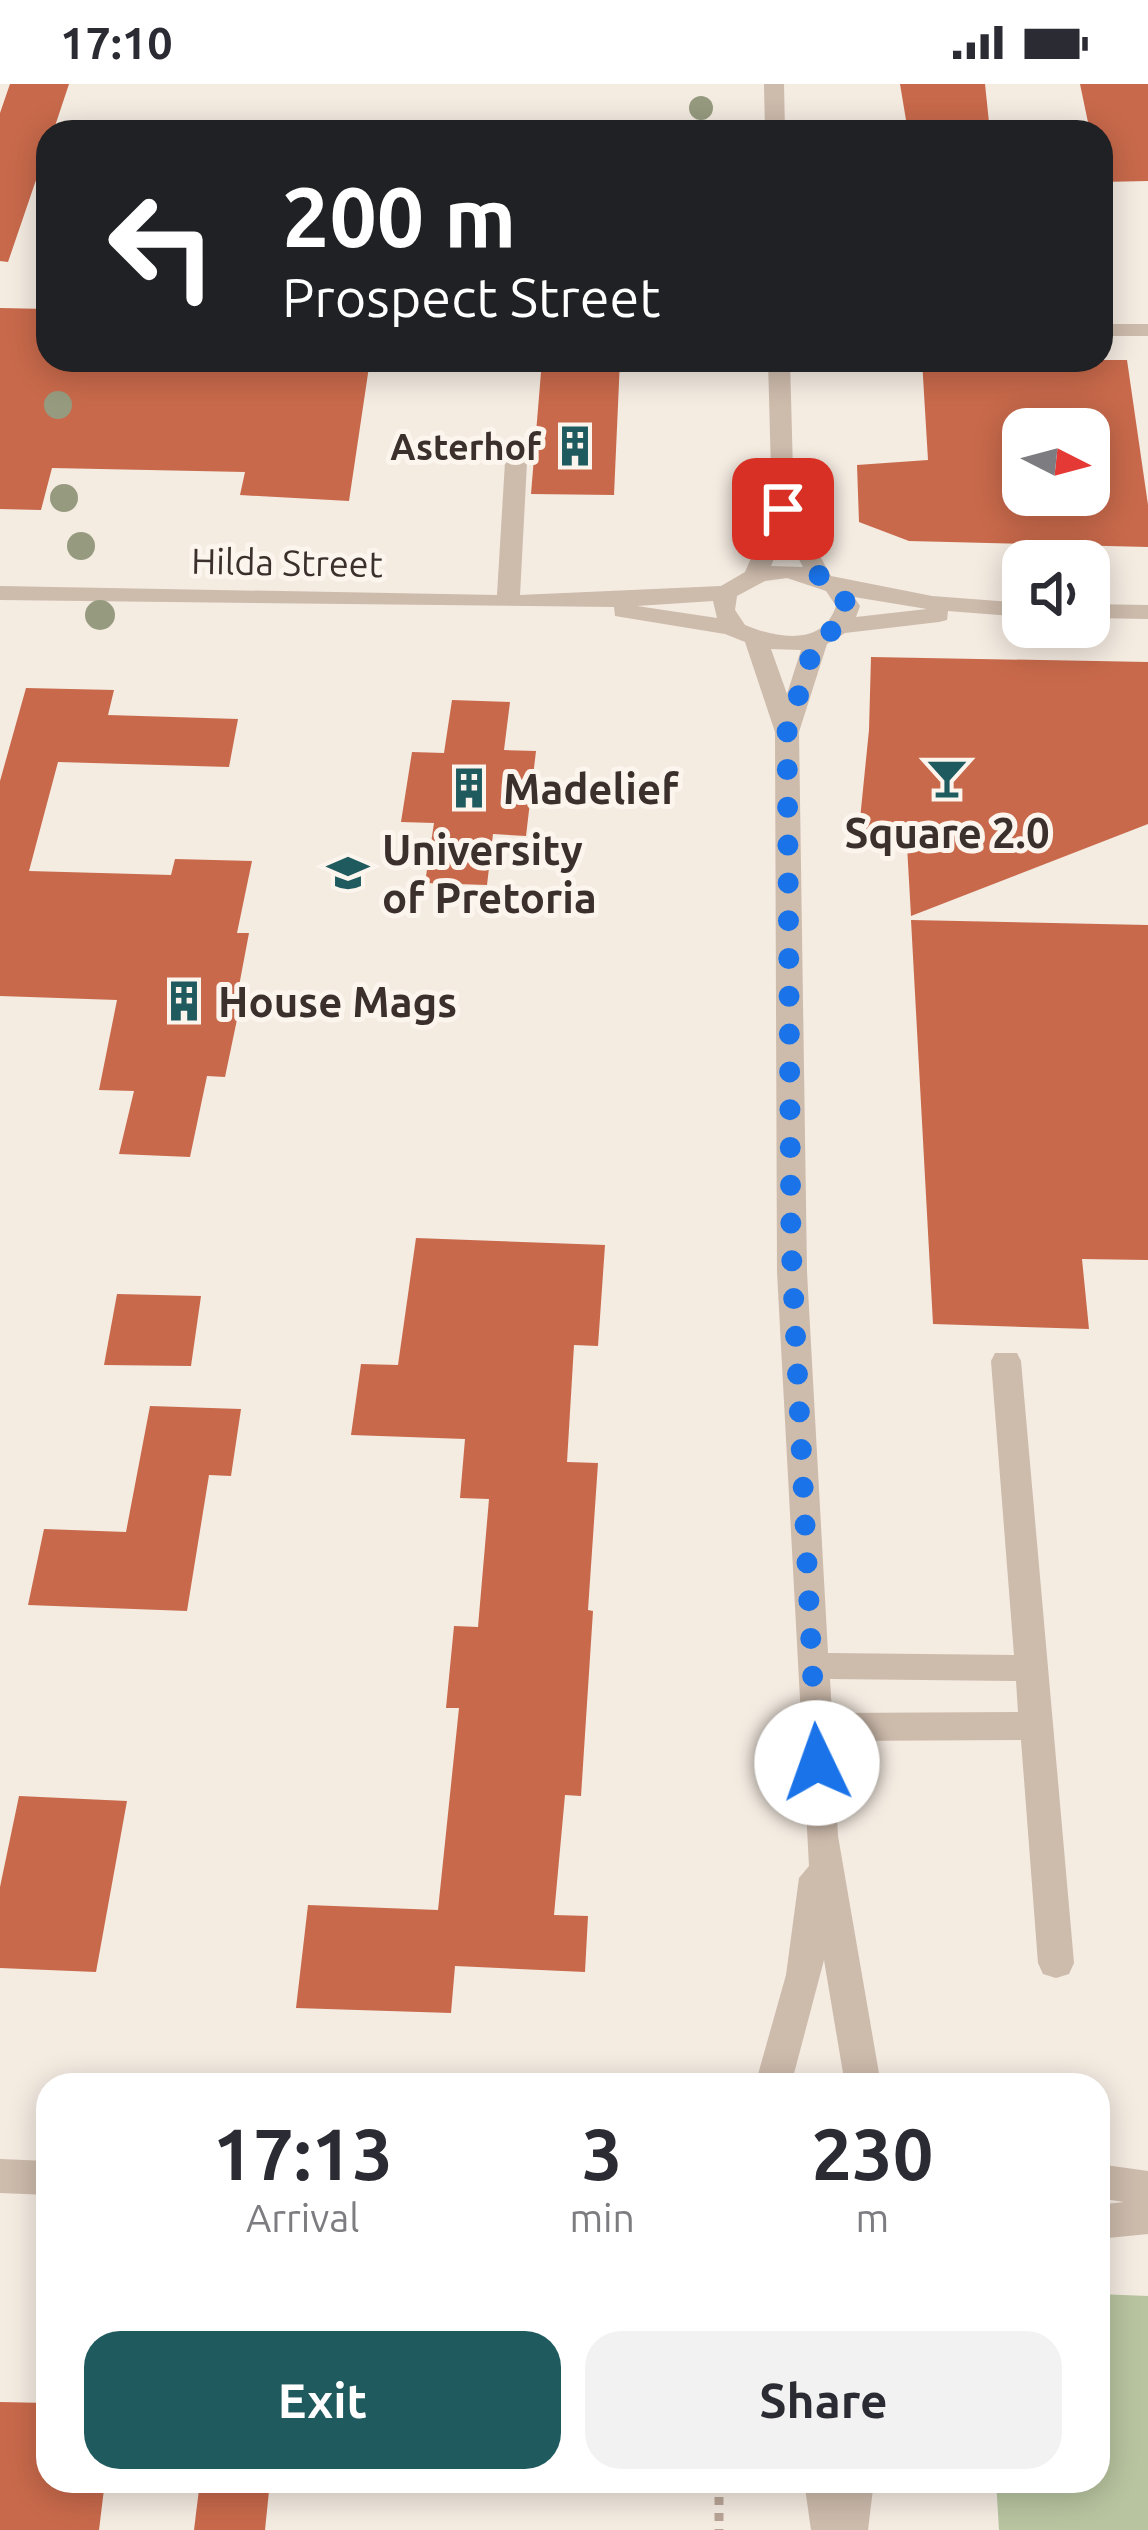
<!DOCTYPE html>
<html lang="en">
<head>
<meta charset="utf-8">
<style>
	body { margin:0; font-family:Ubuntu,sans-serif; background:#f2f2f3; color:#2b2b33; height:100vh; display:flex; flex-direction:column; font-size:45px; white-space:nowrap }
	* { box-sizing:border-box; margin:0 }
	p { font-size:39px; color:#7c7c81 }
	.icon { flex:none; width:66px; height:66px; fill:none; stroke:currentColor; stroke-width:2; stroke-linecap:round; stroke-linejoin:round }
	.map { position:relative; flex:1; overflow:hidden }
	.sheet { position:absolute; left:36px; top:1989px; width:1074px; height:420px; display:flex; flex-direction:column; background:#fff; border-radius:36px; box-shadow:0 6px 30px #0003 }
	.sheet>* { flex:none }
	.top-card { position:absolute; left:36px; top:36px; width:1077px; height:252px; border-radius:36px; box-shadow:0 6px 30px #0003; background:#202124; color:#fff; overflow:hidden }
	.needle { width:78px; rotate:96deg }
	.controls { position:absolute; left:1002px; top:324px; display:grid; gap:24px }
	.controls a { display:grid; place-items:center; width:108px; height:108px; border-radius:24px; background:#fff; box-shadow:0 6px 30px #0003; font-size:60px }
	.pin { position:absolute; display:grid; place-items:center; width:102px; height:102px; color:#fff; margin:-51px; border-radius:24px; box-shadow:0 6px 18px #0006 }
	.me { position:absolute; width:132px; margin:-66px; rotate:357deg; stroke-linejoin:round; filter:drop-shadow(0 0 9px #0008) }
	.turn { display:flex; align-items:center; gap:42px; height:252px; padding:0 48px; font-size:54px }
	.turn .icon { width:156px; height:156px; stroke-width:2.5 }
	.turn b { display:block; font-size:84px; line-height:102px }
	.eta { display:flex; justify-content:space-evenly; align-items:center; height:204px; text-align:center }
	.eta b { font-size:72px; font-weight:700; line-height:84px }
	.button { display:flex; gap:24px; margin-top:auto; padding:24px 48px }
	.button a { flex:1; height:138px; border-radius:36px; background:#1f5a5e; color:#fff; font-size:48px; font-weight:700; line-height:138px; text-align:center }
	.button a+a { background:#f2f2f3; color:#2b2b33 }
	.status { display:flex; justify-content:space-between; align-items:center; height:84px; padding:0 60px; background:#fff; direction:ltr }
	.status svg { height:33px; fill:currentColor }
	.map>svg:first-child { display:block }
	.green { fill:#b8c4a0 }
	.building { fill:#c8694b; fill-rule:evenodd }
	.lines { fill:none; stroke-linecap:round; stroke-linejoin:round }
	.path { stroke:#b9a596; stroke-width:9; stroke-dasharray:8 8; stroke-linecap:butt }
	.minor { fill:#cdbbac; fill-rule:evenodd }
	.tree { fill:#969b7f }
	.route { stroke:#1a73e8; stroke-width:21; stroke-dasharray:0 37.8 }
	.labels { text-anchor:middle; dominant-baseline:central; stroke-width:10; stroke-linejoin:round; paint-order:stroke }
	.far-poi-label { font-size:36px; font-weight:bold; fill:#3b302b; stroke:#fbf5ee; text-anchor:end }
	.far-street-label { font-size:36px; fill:#3b302b; stroke:#fbf5ee }
	.poi-label { font-size:42px; font-weight:bold; fill:#3b302b; stroke:#fbf5ee; text-anchor:start }
</style>
</head>
<body>
<div class="status"><b>17:10</b><svg viewBox="0 0 49 12"><path d="M0 12V9h3v3zM5 12V6h3v6zM10 12V3h3v9zM15 12V0h3v12zM26 1h20v11H26zM47 4h2v5h-2z"/></svg></div>
<div class="map">
<svg width="1148" height="2446" viewBox="0 0 1148 2446">
	<rect width="100%" height="100%" fill="#f4ebe1"/>
	<!-- green -->
	<polygon class="green" points="1098,2210 1148,2212 1148,2446 999,2446 996,2397 1098,2397"/>
	<!-- building -->
	<g class="building">
		<polygon points="10,0 69,0 53,48 48,48 48,61 8,178 0,177 0,29"/>
		<polygon points="900,0 985,0 990,48 908,48"/>
		<polygon points="1080,0 1148,0 1148,97 1101,98 1101,48 1090,48"/>
		<polygon points="0,224 48,225 48,276 370,276 349,417 240,411 245,388 52,384 41,426 0,425"/>
		<polygon points="542,276 620,276 614,411 531,410"/>
		<path d="M 922,276 L 1127,276 L 1148,421 L 1148,463 L 909,457 L 859,438 L 857,381 L 928,376 ZM 1023,345 L 1089,345 L 1089,411 L 1023,411 Z"/>
		<polygon points="871,573 1148,578 1148,740 911,832 906,744 859,745 869,646"/>
		<polygon points="26,604 114,606 108,631 238,635 229,683 58,678 29,787 171,791 175,775 252,777 237,849 249,849 239,902 244,902 225,993 207,992 190,1073 119,1070 134,1007 99,1006 117,916 0,912 0,697"/>
		<polygon points="452,616 510,618 504,666 536,667 526,752 493,750 487,801 425,799 434,739 401,738 412,668 444,669"/>
		<polygon points="911,836 1148,841 1148,1176 1082,1175 1089,1245 933,1240"/>
		<polygon points="416,1154 605,1161 598,1262 574,1261 567,1378 598,1379 588,1526 593,1527 581,1712 565,1711 554,1831 588,1832 585,1888 455,1882 451,1929 296,1924 308,1821 438,1826 459,1624 446,1624 454,1542 478,1543 489,1415 460,1414 465,1355 351,1351 361,1280 398,1281"/>
		<polygon points="117,1210 201,1212 191,1282 104,1281"/>
		<polygon points="150,1322 241,1325 231,1392 209,1391 187,1527 28,1521 44,1445 126,1448"/>
		<polygon points="19,1712 127,1717 96,1888 0,1884 0,1803"/>
		<polygon points="0,2318 48,2319 48,2397 105,2397 99,2446 0,2446"/>
		<polygon points="200,2397 270,2397 265,2446 194,2446"/>
	</g>
	<g class="lines">
		<!-- path -->
		<polyline class="path" points="719,2397 719,2446"/>
		<!-- minor -->
		<g class="minor">
			<polygon points="764,0 784,0 785,48 765,48"/>
			<rect x="1101" y="240" width="47" height="12"/>
			<path d="M 768,276 L 790,276 L 794,425 L 831,492 L 932,512 L 1023,519 L 1023,533 L 948,527 L 947,536 L 939,538 L 845,549 L 827,560 L 799,648 L 807,1188 L 828,1569 L 1014,1571 L 991,1277 L 995,1269 L 1017,1269 L 1021,1277 L 1074,1879 L 1069,1890 L 1056,1894 L 1043,1890 L 1038,1879 L 1021,1656 L 833,1657 L 838,1752 L 881,2001 L 845,2001 L 824,1876 L 791,2001 L 755,2001 L 786,1891 L 799,1794 L 809,1782 L 777,1188 L 775,648 L 745,558 L 725,550 L 615,532 L 614,523 L 0,516 L 0,502 L 497,511 L 505,378 L 516,371 L 527,378 L 520,511 L 721,502 L 745,488 L 772,425 ZM 785,449 L 803,483 L 771,482 ZM 787,494 L 826,507 L 836,522 C 823,563 776,554 745,541 L 735,526 L 737,512 L 765,497 ZM 854,513 L 927,525 L 856,533 L 860,522 ZM 713,517 L 717,534 L 637,522 ZM 771,565 L 801,566 L 787,610 ZM 830,1595 L 1016,1597 L 1018,1628 L 832,1629 Z"/>
			<polygon points="1089,520 1148,521 1148,535 1089,534"/>
			<polygon points="0,2075 48,2077 48,2111 0,2109"/>
			<polygon points="1098,2080 1148,2087 1148,2150 1098,2155 1098,2121 1124,2118 1098,2114"/>
			<polygon points="804,2397 874,2397 868,2446 811,2446"/>
		</g>
	</g>
	<!-- trees -->
	<g class="tree">
		<circle cx="701" cy="24" r="12"/>
		<circle cx="58" cy="321" r="14"/>
		<circle cx="64" cy="414" r="14"/>
		<circle cx="81" cy="462" r="14"/>
		<circle cx="100" cy="531" r="15"/>
	</g>
	<g class="lines">
		<!-- route -->
		<polyline class="route" points="783,425 821,495 836,503 848,522 840,542 816,556 787,648 791,1161 817,1679"/>
	</g>
	<!-- icons -->
	<defs>
		<g id="building-bare" transform="scale(3.24)"><path d="M-4-6H4V6H1V3H-1V6H-4ZM-2.5-4.3h1.7v1.8h-1.7ZM.8-4.3h1.7v1.8H.8ZM-2.5-1h1.7V.8h-1.7ZM.8-1h1.7V.8H.8Z" fill="#1f5a5e" stroke="#fbf5ee" stroke-width="2.5" paint-order="stroke"/></g>
		<g id="bar-bare" transform="scale(3.24)"><path d="M-6-5H6L.8 .8V4.5H3.5V6h-7V4.5H-.8V.8Z" fill="#1f5a5e" stroke="#fbf5ee" stroke-width="2.5" paint-order="stroke"/></g>
		<g id="university-bare" transform="scale(3.24)"><path d="M0-5L7-2L0 1L-7-2ZM-4 1L0 2.5L4 1V4Q0 6-4 4Z" fill="#1f5a5e" stroke="#fbf5ee" stroke-width="2.5" paint-order="stroke"/></g>
	</defs>
	<g fill-rule="evenodd">
		<use href="#building-bare" x="575" y="362"/>
		<use href="#bar-bare" x="947" y="694"/>
		<use href="#building-bare" x="469" y="704"/>
		<use href="#university-bare" x="348" y="789"/>
		<use href="#building-bare" x="184" y="917"/>
	</g>
	<g class="labels">
		<!-- far-poi labels -->
		<g class="far-poi-label">
			<text x="541" y="362">Asterhof</text>
		</g>
		<!-- far-street labels -->
		<g class="far-street-label">
			<text transform="translate(287 478) rotate(1)">Hilda Street</text>
		</g>
		<!-- poi labels -->
		<g class="poi-label">
			<text x="503" y="704">Madelief</text>
			<text x="947" y="748" text-anchor="middle">Square 2.0</text>
			<text x="382" y="765">University<tspan x="382" dy="48">of Pretoria</tspan></text>
			<text x="218" y="917">House Mags</text>
		</g>
	</g>
</svg>
<div class="controls">
<a><svg class="needle" viewBox="-14 -14 28 28"><path d="M0-13l5 13h-10z" fill="#e53935"/><path d="M0 13l5-13h-10z" fill="#7c7c81"/></svg></a>
<a><svg class="icon" aria-label="sound" viewBox="0 0 24 24"><path d="M4 9h4l5-4v14l-5-4H4zM17 9q2 3 0 6"/></svg></a>
</div>
<div class="pin" style="left:783px;top:425px;background:#d93025"><svg class="icon" aria-label="arrive" viewBox="0 0 24 24"><path d="M6 21V4h12l-3 4 3 4H6"/></svg></div>
<svg class="me" style="left:817px;top:1679px" viewBox="-20 -20 40 40"><circle r="19" fill="#fff"/><path d="M0-13L10 11 0 6-10 11z" fill="#1a73e8"/></svg>
<div class="top-card">
<div class="turn"><svg class="icon" aria-label="left" viewBox="0 0 24 24"><path d="M17 20v-9H6M10 6l-5 5 5 5"/></svg><div><b>200 m</b>Prospect Street</div></div>
</div>
<section class="sheet">
<div class="eta">
<div><b>17:13</b><p>Arrival</p></div>
<div><b>3</b><p>min</p></div>
<div><b>230</b><p>m</p></div>
</div>
<div class="button"><a>Exit</a><a>Share</a></div>
</section>
</div>
</body>
</html>
